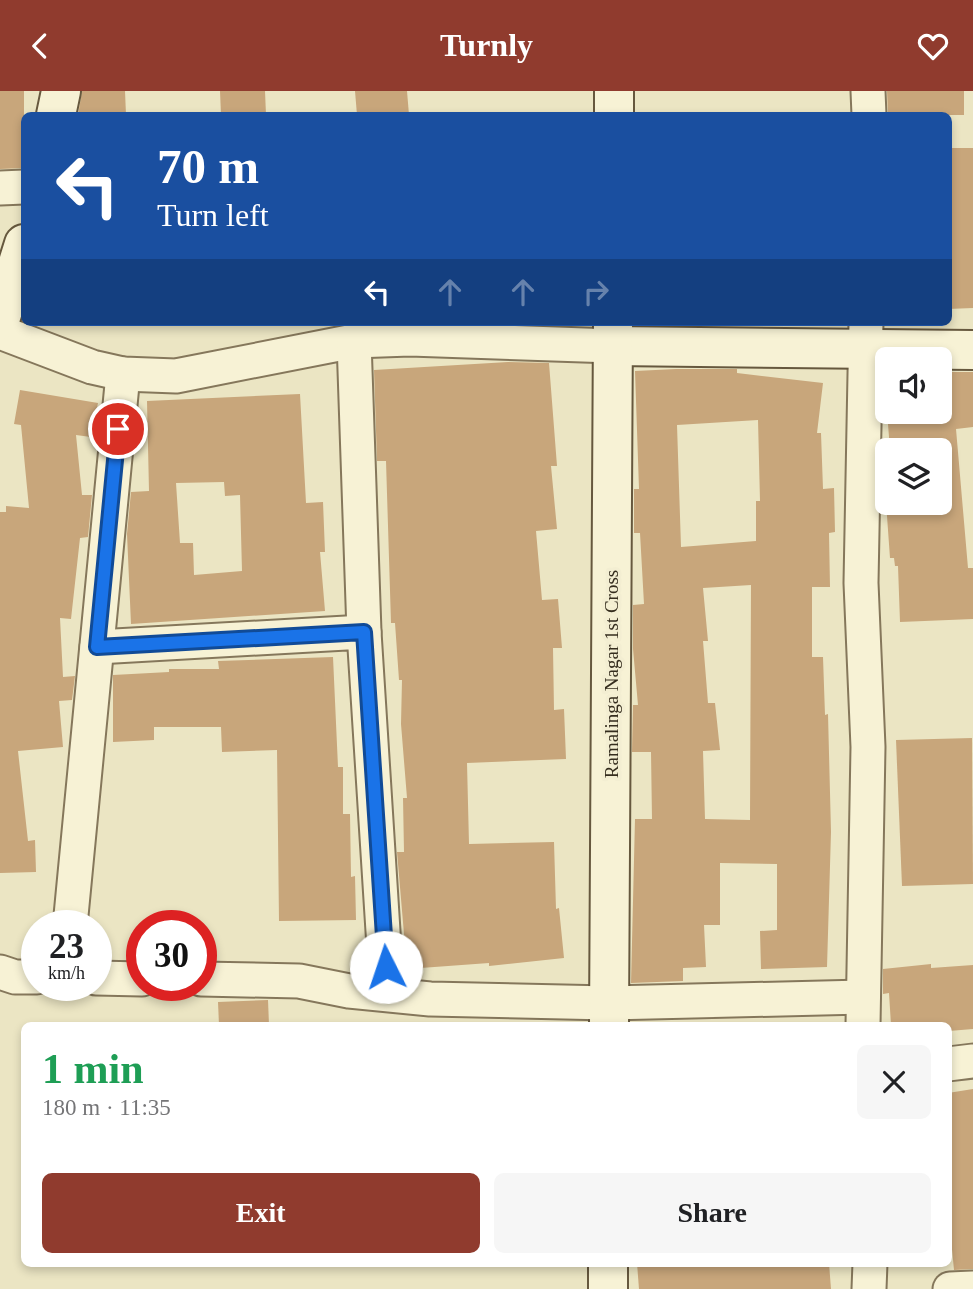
<!DOCTYPE html>
<html lang="en">
<head>
<meta charset="utf-8">
<style>
	body { margin:0; font-family:Georgia,serif; background:#f6f6f6; color:#202124; height:100vh; display:flex; flex-direction:column; font-size:26px; white-space:nowrap }
	* { box-sizing:border-box; margin:0 }
	p { font-size:23px; color:#757577 }
	.icon { flex:none; width:38px; height:38px; fill:none; stroke:currentColor; stroke-width:2; stroke-linecap:round; stroke-linejoin:round }
	.map { position:relative; flex:1; overflow:hidden }
	.side { position:absolute; left:21px; top:931px; width:931px; height:245px; display:flex; flex-direction:column; background:#fff; border-radius:10px; box-shadow:0 4px 10px #0003 }
	.side>* { flex:none }
	.guide { position:absolute; left:21px; top:21px; width:931px; height:214px; border-radius:10px; box-shadow:0 4px 10px #0003; background:#1a4fa0; color:#fff; overflow:hidden }
	.tools { position:absolute; left:875px; top:256px; display:grid; gap:14px }
	.tools a { display:grid; place-items:center; width:77px; height:77px; border-radius:10px; background:#fff; box-shadow:0 4px 10px #0003; font-size:35px }
	.speed { position:absolute; left:21px; top:819px; display:flex; gap:14px; font-size:35px; font-weight:700; text-align:center }
	.speed>* { display:grid; place-content:center; width:91px; height:91px; border-radius:50%; background:#fff; box-shadow:0 4px 10px #0003; line-height:1 }
	.speed small { font-size:18px; font-weight:400 }
	.speed .limit { border:10px solid #d22; background:#fff; color:#111 }
	.pin { position:absolute; display:grid; place-items:center; width:60px; height:60px; color:#fff; margin:-30px; border:4px solid #fff; border-radius:50%; box-shadow:0 2px 7px #0007 }
	.me { position:absolute; width:77px; margin:-38px; rotate:356deg; stroke-linejoin:round; filter:drop-shadow(0 0 5px #0008) }
	.turn { display:flex; align-items:center; gap:24px; height:147px; padding:0 21px; font-size:32px }
	.turn .icon { width:91px; height:91px; stroke-width:2.5 }
	.turn b { display:block; font-size:49px; line-height:60px }
	.lanes { display:flex; align-items:center; height:66px; padding:0 21px; background:#0003; justify-content:center; gap:35px; direction:ltr }
	.lanes .off { opacity:.35 }
	.round { display:grid; place-items:center; flex:none; width:74px; height:74px; border-radius:10px; background:#f6f6f6 }
	.overview { display:flex; align-items:center; justify-content:space-between; height:119px; padding:0 21px }
	h1 { font-size:42px; font-weight:700; line-height:52px; color:#1e9e55 }
	.cta { display:flex; gap:14px; margin-top:auto; padding:14px 21px }
	.cta a { flex:1; height:80px; border-radius:10px; background:#903b2e; color:#fff; font-size:28px; font-weight:700; line-height:80px; text-align:center }
	.cta a+a { background:#f6f6f6; color:#202124 }
	header { display:flex; justify-content:space-between; align-items:center; height:91px; padding:0 21px; background:#903b2e; color:#fff; font-size:32px; font-weight:700 }
	.map>svg:first-child { display:block }
	.building { fill:#c8a67b; fill-rule:evenodd }
	.lines { fill:none; stroke-linecap:round; stroke-linejoin:round }
	.street-casing { stroke:#85775b; stroke-width:37 }
	.secondary-casing { stroke:#66583e; stroke-width:42 }
	.street { stroke:#f7f2d5; stroke-width:33 }
	.secondary { stroke:#f7f2d5; stroke-width:38 }
	.route-casing { stroke:#114b97; stroke-width:18 }
	.route { stroke:#1a73e8; stroke-width:12 }
	.labels { text-anchor:middle; dominant-baseline:central; stroke-width:7; stroke-linejoin:round; paint-order:stroke }
	.street-label { font-size:19px; fill:#352d1e; stroke:#f3eed2 }
</style>
</head>
<body>
<header><svg class="icon" aria-label="back" viewBox="0 0 24 24"><path d="M15 5l-7 7 7 7"/></svg>Turnly<svg class="icon" aria-label="heart" viewBox="0 0 24 24"><path d="M12 20l-8-8c-3-5 5-10 8-4 3-6 11-1 8 4z"/></svg></header>
<div class="map">
<svg width="973" height="1198" viewBox="0 0 973 1198">
	<rect width="100%" height="100%" fill="#ebe5c3"/>
	<!-- building -->
	<g class="building">
		<polygon points="0,0 24,0 24,77 0,78"/>
		<polygon points="82,0 125,0 126,24 78,24"/>
		<polygon points="220,0 265,0 266,24 221,24"/>
		<polygon points="355,0 407,0 409,24 357,24"/>
		<polygon points="887,0 964,0 964,24 888,24"/>
		<polygon points="948,57 973,57 973,217 948,218"/>
		<polygon points="508,271 549,272 557,375 551,375 557,438 536,440 542,509 558,508 562,557 553,557 554,619 564,618 566,668 467,672 469,753 554,751 556,818 559,817 564,867 489,875 489,872 407,878 397,761 404,761 403,707 407,707 401,633 402,589 399,589 395,532 391,532 386,370 377,370 374,279"/>
		<path d="M 676,278 L 737,278 L 737,282 L 823,292 L 817,342 L 821,342 L 823,398 L 834,397 L 835,441 L 829,442 L 830,496 L 812,496 L 812,566 L 823,566 L 825,624 L 828,623 L 831,741 L 827,876 L 761,878 L 760,840 L 777,839 L 777,773 L 720,772 L 720,834 L 704,834 L 706,876 L 683,877 L 683,890 L 631,892 L 635,728 L 652,728 L 651,661 L 632,661 L 633,614 L 638,614 L 633,558 L 633,514 L 644,513 L 640,442 L 634,442 L 634,398 L 639,398 L 635,280 ZM 758,329 L 760,410 L 756,410 L 756,450 L 681,456 L 677,334 ZM 751,494 L 750,729 L 705,728 L 703,660 L 720,659 L 715,612 L 708,612 L 703,550 L 708,550 L 703,497 Z"/>
		<polygon points="940,281 973,281 973,336 956,338 968,477 973,477 973,528 900,531 898,475 895,475 894,467 890,467 886,411 940,411 940,359 890,359 887,320 940,320"/>
		<polygon points="20,299 98,312 91,346 76,344 82,404 92,404 88,446 80,447 71,528 60,527 63,586 75,585 72,609 59,610 63,656 18,660 28,750 35,749 36,781 0,782 0,421 6,421 6,415 29,417 21,334 14,333"/>
		<path d="M 300,303 L 306,412 L 323,411 L 325,461 L 320,461 L 325,520 L 131,533 L 127,443 L 131,401 L 149,400 L 147,310 ZM 224,391 L 225,405 L 240,404 L 242,480 L 194,484 L 193,452 L 180,452 L 176,392 Z"/>
		<polygon points="333,566 338,676 343,676 343,723 350,723 351,786 355,785 356,829 279,830 277,659 222,661 221,636 154,636 154,649 113,651 113,584 169,581 169,578 219,578 218,570"/>
		<polygon points="972,647 973,793 902,795 896,649"/>
		<polygon points="931,873 931,877 973,874 973,938 949,940 948,934 891,934 889,902 883,903 883,878"/>
		<polygon points="268,909 269,934 219,934 218,911"/>
		<polygon points="973,998 973,1178 954,1179 948,1117 948,1002"/>
		<polygon points="637,1172 829,1172 831,1198 639,1198"/>
	</g>
	<g class="lines">
		<!-- street casing -->
		<g class="street-casing">
			<g id="street">
				<polyline points="868,0 869,24"/>
				<polyline points="0,97 24,96"/>
				<polyline points="0,241 92,276 123,283 176,285 354,250 410,248 613,255"/>
				<polyline points="354,250 364,541"/>
				<polyline points="97,556 364,541 387,903"/>
				<polyline points="70,835 123,283"/>
				<polyline points="0,881 15,886 37,886"/>
				<polyline points="96,887 142,888"/>
				<polyline points="201,888 299,890 349,900 430,908 609,912 863,906"/>
				<polyline points="863,934 868,656 861,492 866,231"/>
				<polyline points="948,973 973,970"/>
				<polyline points="869,1198 870,1172"/>
				<polyline points="950,1198 973,1197"/>
			</g>
		</g>
		<!-- secondary casing -->
		<g class="secondary-casing">
			<g id="secondary">
				<polyline points="56,24 61,0"/>
				<polyline points="614,24 614,0"/>
				<polyline points="0,229 24,153"/>
				<polyline points="613,255 973,259"/>
				<polyline points="609,934 613,231"/>
				<polyline points="608,1198 608,1172"/>
			</g>
		</g>
		<!-- street -->
		<use href="#street" class="street"/>
		<!-- secondary -->
		<use href="#secondary" class="secondary"/>
	</g>
	<g class="lines">
		<!-- route casing -->
		<g class="route-casing">
			<polyline id="route" points="118,338 97,556 364,541 386,876"/>
		</g>
		<!-- route -->
		<use href="#route" class="route"/>
	</g>
	<g class="labels">
		<!-- street labels -->
		<g class="street-label">
			<text transform="translate(611 583) rotate(-90)">Ramalinga Nagar 1st Cross</text>
		</g>
	</g>
</svg>
<div class="tools">
<a><svg class="icon" aria-label="sound" viewBox="0 0 24 24"><path d="M4 9h4l5-4v14l-5-4H4zM17 9q2 3 0 6"/></svg></a>
<a><svg class="icon" aria-label="layers" viewBox="0 0 24 24"><path d="M12 4l9 5-9 5-9-5zM3 14l9 5 9-5"/></svg></a>
</div>
<div class="speed"><div>23<small>km/h</small></div><div class="limit">30</div></div>
<div class="pin" style="left:118px;top:338px;background:#d93025"><svg class="icon" aria-label="arrive" viewBox="0 0 24 24"><path d="M6 21V4h12l-3 4 3 4H6"/></svg></div>
<svg class="me" style="left:386px;top:876px" viewBox="-20 -20 40 40"><circle r="19" fill="#fff"/><path d="M0-13L10 11 0 6-10 11z" fill="#1a73e8"/></svg>
<div class="guide">
<div class="turn"><svg class="icon" aria-label="left" viewBox="0 0 24 24"><path d="M17 20v-9H6M10 6l-5 5 5 5"/></svg><div><b>70 m</b>Turn left</div></div>
<div class="lanes"><svg class="icon" aria-label="left" viewBox="0 0 24 24"><path d="M17 20v-9H6M10 6l-5 5 5 5"/></svg><svg class="icon off" aria-label="ahead" viewBox="0 0 24 24"><path d="M12 20V5M6 11l6-6 6 6"/></svg><svg class="icon off" aria-label="ahead" viewBox="0 0 24 24"><path d="M12 20V5M6 11l6-6 6 6"/></svg><svg class="icon off" aria-label="right" viewBox="0 0 24 24"><path d="M7 20v-9h11M14 6l5 5-5 5"/></svg></div>
</div>
<section class="side">
<div class="overview"><div><h1>1 min</h1><p>180 m · 11:35</p></div><a class="round"><svg class="icon" aria-label="close" viewBox="0 0 24 24"><path d="M6 6l12 12M18 6L6 18"/></svg></a></div>
<div class="cta"><a>Exit</a><a>Share</a></div>
</section>
</div>
</body>
</html>
